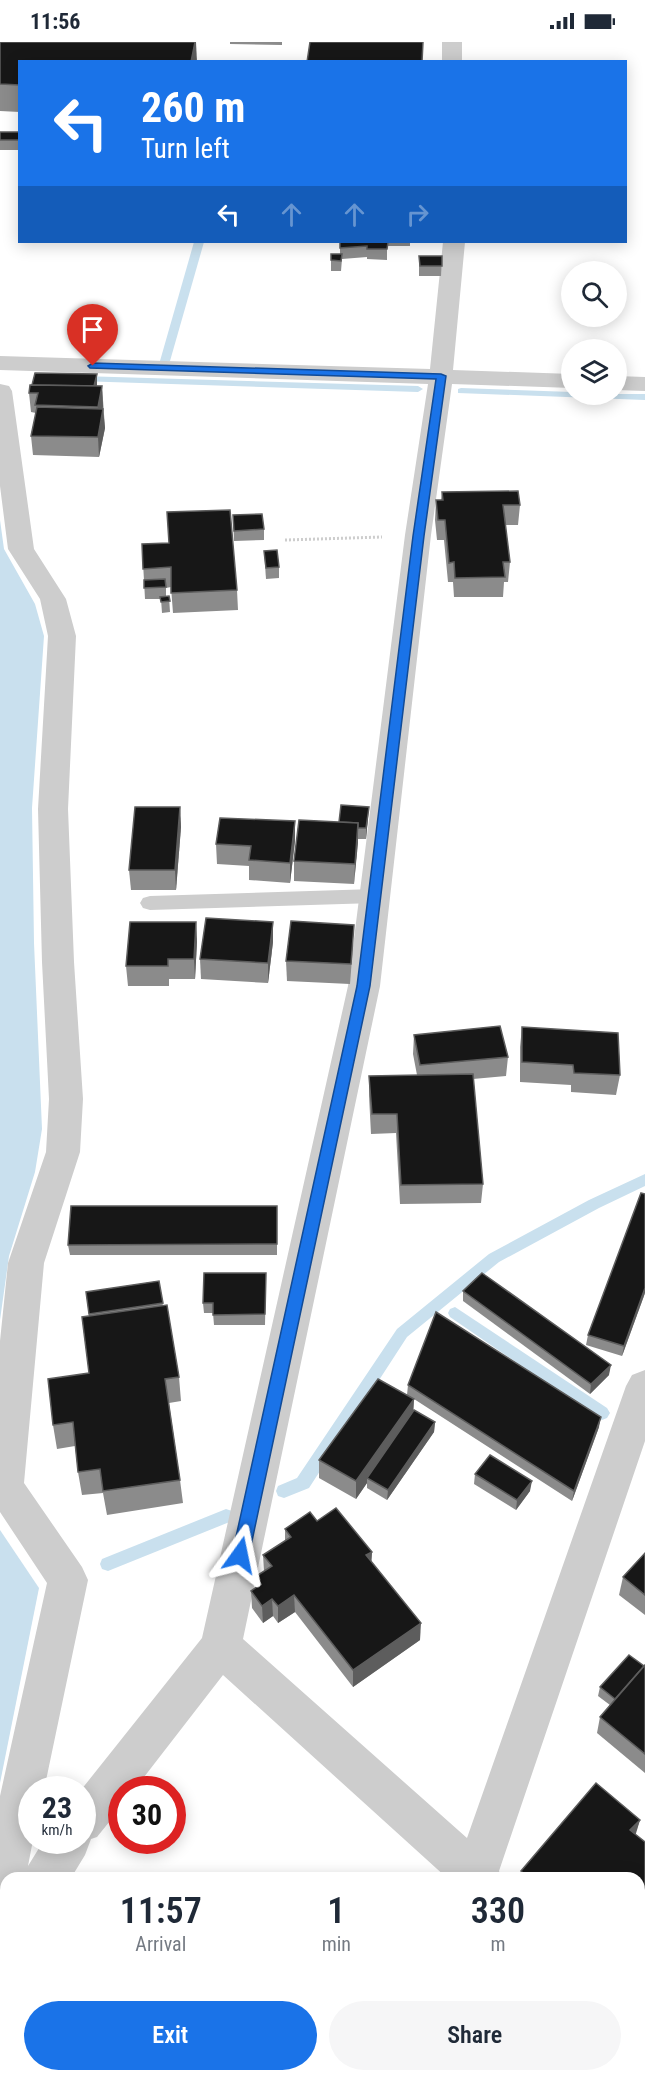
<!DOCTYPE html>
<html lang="en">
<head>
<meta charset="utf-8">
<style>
	body { margin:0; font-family:"Roboto Condensed",sans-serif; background:#f6f6f7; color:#1f2937; height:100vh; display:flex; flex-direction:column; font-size:22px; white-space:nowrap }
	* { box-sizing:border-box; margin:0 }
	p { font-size:20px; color:#747a83 }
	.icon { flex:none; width:33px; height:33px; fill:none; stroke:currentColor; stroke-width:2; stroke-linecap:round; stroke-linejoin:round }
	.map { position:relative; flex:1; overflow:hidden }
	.side { position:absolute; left:0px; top:1830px; width:645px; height:210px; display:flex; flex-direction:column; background:#fff; border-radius:18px 18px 0 0; box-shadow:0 3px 15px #0003 }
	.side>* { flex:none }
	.banner { position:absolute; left:18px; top:18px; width:609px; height:183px; border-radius:0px; box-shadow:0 3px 15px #0003; background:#1a73e8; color:#fff; overflow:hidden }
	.fabs { position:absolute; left:561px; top:219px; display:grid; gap:12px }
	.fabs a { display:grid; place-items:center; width:66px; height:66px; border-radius:50%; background:#fff; box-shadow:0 3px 15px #0003; font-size:30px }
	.speed { position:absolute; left:18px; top:1734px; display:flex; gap:12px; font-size:30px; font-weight:700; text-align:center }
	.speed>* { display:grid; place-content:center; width:78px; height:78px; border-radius:50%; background:#fff; box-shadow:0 3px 15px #0003; line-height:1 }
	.speed small { font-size:15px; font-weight:400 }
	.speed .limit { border:9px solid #d22; background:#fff; color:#111 }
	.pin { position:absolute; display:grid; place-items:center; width:51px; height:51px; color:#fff; margin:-62px -26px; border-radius:50% 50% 50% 0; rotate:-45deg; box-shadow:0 0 6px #0007 }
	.pin .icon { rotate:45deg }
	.me { position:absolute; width:66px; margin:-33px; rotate:12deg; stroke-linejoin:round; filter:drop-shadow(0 0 4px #0008) }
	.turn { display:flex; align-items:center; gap:21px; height:126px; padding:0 24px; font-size:27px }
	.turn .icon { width:78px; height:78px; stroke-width:2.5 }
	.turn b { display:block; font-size:42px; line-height:51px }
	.lanes { display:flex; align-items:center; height:57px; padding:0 24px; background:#0003; justify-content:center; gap:30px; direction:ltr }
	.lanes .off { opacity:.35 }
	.eta { display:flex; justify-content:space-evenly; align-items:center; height:102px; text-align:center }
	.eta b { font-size:36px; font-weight:600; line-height:42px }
	.button { display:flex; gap:12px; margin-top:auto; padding:12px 24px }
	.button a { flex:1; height:69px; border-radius:36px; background:#1a73e8; color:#fff; font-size:24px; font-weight:600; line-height:69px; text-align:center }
	.button a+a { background:#f6f6f7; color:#1f2937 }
	.status { display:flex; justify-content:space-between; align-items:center; height:42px; padding:0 30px; background:#fff; direction:ltr }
	.status svg { height:16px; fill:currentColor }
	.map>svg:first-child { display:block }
	.water { fill:#c9e0ee }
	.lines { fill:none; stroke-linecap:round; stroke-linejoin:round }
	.stream { fill:#c9e0ee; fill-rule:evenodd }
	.path { stroke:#cdcdcd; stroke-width:3; stroke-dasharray:2 2; stroke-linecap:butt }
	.lane { fill:#cdcdcd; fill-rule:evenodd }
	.street { fill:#cdcdcd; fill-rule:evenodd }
	.wall { fill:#8b8b8b }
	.shaded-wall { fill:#5d5d5d }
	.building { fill:#171717; stroke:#5d5d5d; stroke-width:1.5 }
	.route { fill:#1a73e8; stroke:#114b97; stroke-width:1.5 }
</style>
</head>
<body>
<div class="status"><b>11:56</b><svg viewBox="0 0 49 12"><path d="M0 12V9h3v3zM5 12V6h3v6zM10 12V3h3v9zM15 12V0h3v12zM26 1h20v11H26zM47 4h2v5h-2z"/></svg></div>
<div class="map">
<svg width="645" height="2040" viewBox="0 0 645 2040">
	<rect width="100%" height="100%" fill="#fff"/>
	<!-- water -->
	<g class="water">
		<polygon points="0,478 4,507 35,562 44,594 32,766 34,901 42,1087 35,1130 9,1214 0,1278"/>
		<polygon points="0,1488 39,1546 0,1741"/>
	</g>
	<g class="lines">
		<!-- stream -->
		<g class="stream">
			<polygon points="194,200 204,200 170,319 162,321 160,319"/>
			<polygon points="81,334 418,344 423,347 418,350 78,339 76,337"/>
			<polygon points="461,346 572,350 572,352 645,352 645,358 458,351 458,347"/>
			<polygon points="645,1132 645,1144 599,1166 499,1220 407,1295 309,1446 284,1456 278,1454 276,1449 278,1444 297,1436 397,1287 489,1212 589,1158"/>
			<polygon points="455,1265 607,1366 610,1371 607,1376 602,1378 597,1376 450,1275 448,1271 450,1267"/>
			<polygon points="226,1467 232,1469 234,1474 232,1479 108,1529 102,1527 100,1522 102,1517"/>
		</g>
		<!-- path -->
		<polyline class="path" points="285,498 382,495"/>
		<!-- lane -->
		<polygon class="lane" points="375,847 382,849 385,854 382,859 375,861 150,868 143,866 140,861 143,856 150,854"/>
		<!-- street -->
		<g class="street">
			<rect x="442" y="0" width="20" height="20"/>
			<polygon points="443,200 465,200 453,328 572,332 572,346 452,342 431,493 380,944 243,1597 467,1796 626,1344 632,1333 645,1328 645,1399 499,1829 502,1836 447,1836 223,1633 134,1748 122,1748 122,1764 97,1795 91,1797 85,1813 71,1836 6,1836 6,1922 0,1924 0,1754 47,1541 0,1470 0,1299 8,1221 46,1110 49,1057 42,920 38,767 48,594 40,557 8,507 0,444 0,342 9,344 12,349 34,507 66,557 76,594 68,767 74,920 83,1057 80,1110 44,1221 24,1441 82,1525 88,1538 44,1748 32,1748 32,1798 33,1798 28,1824 44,1798 82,1798 81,1748 202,1596 348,944 405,493 428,342 0,328 0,314 430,327"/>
			<polygon points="616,334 645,335 645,349 616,348"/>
			<polygon points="639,1958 645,1961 645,2010 639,2007"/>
			<polygon points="389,2034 435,2034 433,2040 387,2040"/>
		</g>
	</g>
	<!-- wall -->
	<g class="wall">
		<polygon points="0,0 20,20 20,70 0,69"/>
		<polygon points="230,0 282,0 282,3 230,2"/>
		<rect x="0" y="90" width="20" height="18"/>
		<polygon points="340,200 410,200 410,204 387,204 387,218 367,217 367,215 342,217 341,229 331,229 331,212 340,212"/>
		<polygon points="419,214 442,214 441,234 419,234"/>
		<polygon points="97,344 102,344 105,386 99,415 33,413 31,394 36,371 31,370 29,351"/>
		<polygon points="442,450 520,463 518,483 505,483 510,520 508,540 504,540 503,555 454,555 453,540 448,540 444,498 437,498 435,478 436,458 441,458"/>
		<polygon points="233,473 264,487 264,498 234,499"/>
		<polygon points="142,502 237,548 238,568 173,571 171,545 166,546 166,554 169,554 170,570 162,571 161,557 145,557"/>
		<polygon points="264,509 279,525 279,536 266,537"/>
		<polygon points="180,765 181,785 176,848 131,848 129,828"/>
		<polygon points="368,776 366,797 358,797 354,842 294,839 294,819 339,780"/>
		<polygon points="295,799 290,841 249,838 249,824 217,822 216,802"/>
		<polygon points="196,880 197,900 195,937 169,937 169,944 128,944 126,924"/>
		<polygon points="273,900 268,941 201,937 200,917"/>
		<polygon points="353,903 350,942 287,939 286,919"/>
		<polygon points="522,985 620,1033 616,1053 571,1050 571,1043 520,1040 520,1005"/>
		<polygon points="414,993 508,1015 506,1034 473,1037 483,1142 481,1161 400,1162 396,1091 371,1092 369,1054 369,1034 417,1033 413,1012"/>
		<polygon points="277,1164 277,1213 70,1213 68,1203"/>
		<polygon points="266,1231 265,1283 214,1283 213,1271 204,1271 203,1261"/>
		<polygon points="159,1239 163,1264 179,1335 181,1359 169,1361 180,1438 183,1461 107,1473 103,1451 82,1453 78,1430 75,1404 57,1407 53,1383 89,1331 89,1274 86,1250"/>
		<polygon points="463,1249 609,1333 590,1352 463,1259"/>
		<polygon points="645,1251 622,1314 586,1303 588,1293"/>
		<polygon points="408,1343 599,1385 572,1459 414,1357 413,1370 435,1380 434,1390 387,1458 367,1446 367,1441 356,1457 319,1436 319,1418 407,1353"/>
		<polygon points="475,1432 530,1449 516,1468 474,1442"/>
		<polygon points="317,1479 372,1510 371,1520 420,1598 353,1645 295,1570 278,1581 273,1574 263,1581 252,1566 251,1549 256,1546 255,1535 264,1529 263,1513 285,1499 285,1487"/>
		<polygon points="645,1511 645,1573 619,1553 623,1535"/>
		<polygon points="645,1623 645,1731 597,1691 600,1675 610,1663 598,1654 600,1645 644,1624"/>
		<polygon points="596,1741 640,1778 635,1792 645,1800 645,1931 639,1939 639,1836 519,1836 521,1829"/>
	</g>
	<!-- shaded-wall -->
	<g class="shaded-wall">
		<polygon points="195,0 196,0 197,20 191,20"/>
		<polygon points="97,332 97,343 93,362 92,352"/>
		<polygon points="102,344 103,364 100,384 98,365"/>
		<polygon points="103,367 105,386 99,415 98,395"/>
		<polygon points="180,765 181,785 176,848 175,828"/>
		<polygon points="369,765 368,776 366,797 366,786"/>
		<polygon points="295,779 295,799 290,841 290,821"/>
		<polygon points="358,781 358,801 354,842 355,822"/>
		<polygon points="196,880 197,900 195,937 194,917"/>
		<polygon points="273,880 273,900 268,941 268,921"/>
		<polygon points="645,1246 645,1251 622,1314 624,1304"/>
		<polygon points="611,1323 609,1333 590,1352 591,1342"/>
		<polygon points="414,1357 413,1375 367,1436 367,1441 356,1457 356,1439"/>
		<polygon points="601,1375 599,1385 572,1459 574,1449"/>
		<polygon points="435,1380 434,1390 387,1458 388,1448"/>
		<polygon points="532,1439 530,1449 516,1468 517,1458"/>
		<polygon points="372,1510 371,1527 366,1513"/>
		<polygon points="294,1553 295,1570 278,1581 278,1564"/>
		<polygon points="272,1557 273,1574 263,1581 262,1564"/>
		<polygon points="421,1581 420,1598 353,1645 353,1628"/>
		<polygon points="640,1778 634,1798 630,1788"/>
		<polygon points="645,1920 645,1931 639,1939 639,1928"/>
	</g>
	<!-- building -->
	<g class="building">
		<polygon points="0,0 195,0 191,20 20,20 20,43 0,42"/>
		<polygon points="310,0 423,0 422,20 307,20"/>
		<rect x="0" y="90" width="20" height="8"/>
		<polygon points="340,200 388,200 387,207 367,207 367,204 340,206"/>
		<polygon points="331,212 342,212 341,219 331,218"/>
		<polygon points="419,214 442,214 442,224 420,224"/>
		<polygon points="35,331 97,332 94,344 32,343"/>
		<polygon points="30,343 102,344 98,365 35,363 38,351 29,351"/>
		<polygon points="37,365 103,367 98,395 31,394"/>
		<polygon points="518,449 520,463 503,463 510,520 503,520 505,535 455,536 454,520 449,521 445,478 438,478 436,458 443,458 442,450"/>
		<polygon points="230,468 237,548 171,551 171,525 143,527 142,502 169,501 167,470"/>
		<polygon points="262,472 264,487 234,489 233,473"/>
		<polygon points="277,508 279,525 266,526 264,509"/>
		<polygon points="165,537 166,545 144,546 144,538"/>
		<polygon points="169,554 170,559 161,560 160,555"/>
		<polygon points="341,763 369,765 366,786 358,786 358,781 339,780"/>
		<polygon points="135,765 180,765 175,828 129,828"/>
		<polygon points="220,776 295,779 290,821 249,818 251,804 216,802"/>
		<polygon points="299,778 358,781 355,822 294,819"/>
		<polygon points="206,876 273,880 268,921 200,917"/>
		<polygon points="291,879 354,883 351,922 286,919"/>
		<polygon points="130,880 196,880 194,917 168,917 168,924 126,924"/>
		<polygon points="500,984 508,1015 420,1023 414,993"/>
		<polygon points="522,985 618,991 620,1033 574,1031 573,1023 522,1020"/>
		<polygon points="473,1032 483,1142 401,1143 397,1072 372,1072 369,1034"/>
		<polygon points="641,1151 645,1152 645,1246 624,1304 588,1293"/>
		<polygon points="71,1164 277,1164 277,1202 68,1203"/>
		<polygon points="204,1231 266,1231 265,1272 213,1273 213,1261 203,1261"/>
		<polygon points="482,1231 611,1323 591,1342 463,1249"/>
		<polygon points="159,1239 163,1261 89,1272 86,1250"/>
		<polygon points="167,1263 179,1335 165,1337 180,1438 103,1449 100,1427 78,1430 73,1380 53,1383 48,1337 89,1331 82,1275"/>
		<polygon points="436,1270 601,1375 574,1449 408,1343"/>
		<polygon points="378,1337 414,1357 356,1439 319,1418"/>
		<polygon points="414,1368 435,1380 388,1448 367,1436"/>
		<polygon points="490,1413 532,1439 517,1458 475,1432"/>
		<polygon points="336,1466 372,1510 366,1513 421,1581 353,1628 294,1553 278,1564 272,1557 262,1564 251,1549 261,1542 255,1535 272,1524 263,1513 291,1495 285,1487 310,1470 317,1479"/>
		<polygon points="645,1511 645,1553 623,1535"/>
		<polygon points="629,1613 644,1624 615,1657 600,1645"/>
		<polygon points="645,1623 645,1712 600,1675"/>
		<polygon points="596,1741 640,1778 630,1788 645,1800 645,1920 639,1928 639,1836 528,1836 521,1829"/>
	</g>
	<!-- route -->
	<polygon class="route" points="93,321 441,332 446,334 424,494 370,944 249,1513 246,1519 240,1521 235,1519 232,1513 357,944 413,494 436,337 90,326 88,324"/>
</svg>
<div class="fabs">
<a><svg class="icon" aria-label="search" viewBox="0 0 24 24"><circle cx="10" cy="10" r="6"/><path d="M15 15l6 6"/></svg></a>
<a><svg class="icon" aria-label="layers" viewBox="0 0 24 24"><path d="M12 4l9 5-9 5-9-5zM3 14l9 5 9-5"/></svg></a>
</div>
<div class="speed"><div>23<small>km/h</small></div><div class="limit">30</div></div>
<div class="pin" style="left:93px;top:324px;background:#d93025"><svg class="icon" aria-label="arrive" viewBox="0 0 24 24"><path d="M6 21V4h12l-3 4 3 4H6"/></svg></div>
<svg class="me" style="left:240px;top:1513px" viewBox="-20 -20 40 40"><path d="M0-17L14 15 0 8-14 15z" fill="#1a73e8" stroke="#fff" stroke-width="4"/></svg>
<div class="banner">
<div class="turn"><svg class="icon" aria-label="left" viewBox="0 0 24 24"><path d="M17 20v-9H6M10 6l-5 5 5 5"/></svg><div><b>260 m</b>Turn left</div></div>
<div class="lanes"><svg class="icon" aria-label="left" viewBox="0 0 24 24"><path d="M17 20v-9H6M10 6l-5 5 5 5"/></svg><svg class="icon off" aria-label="ahead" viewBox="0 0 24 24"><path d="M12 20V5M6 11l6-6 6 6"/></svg><svg class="icon off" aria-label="ahead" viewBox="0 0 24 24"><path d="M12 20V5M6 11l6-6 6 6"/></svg><svg class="icon off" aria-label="right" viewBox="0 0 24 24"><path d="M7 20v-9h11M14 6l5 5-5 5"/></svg></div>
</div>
<section class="side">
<div class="eta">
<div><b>11:57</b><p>Arrival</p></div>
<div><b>1</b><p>min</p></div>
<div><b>330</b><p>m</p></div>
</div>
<div class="button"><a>Exit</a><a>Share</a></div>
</section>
</div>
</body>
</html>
